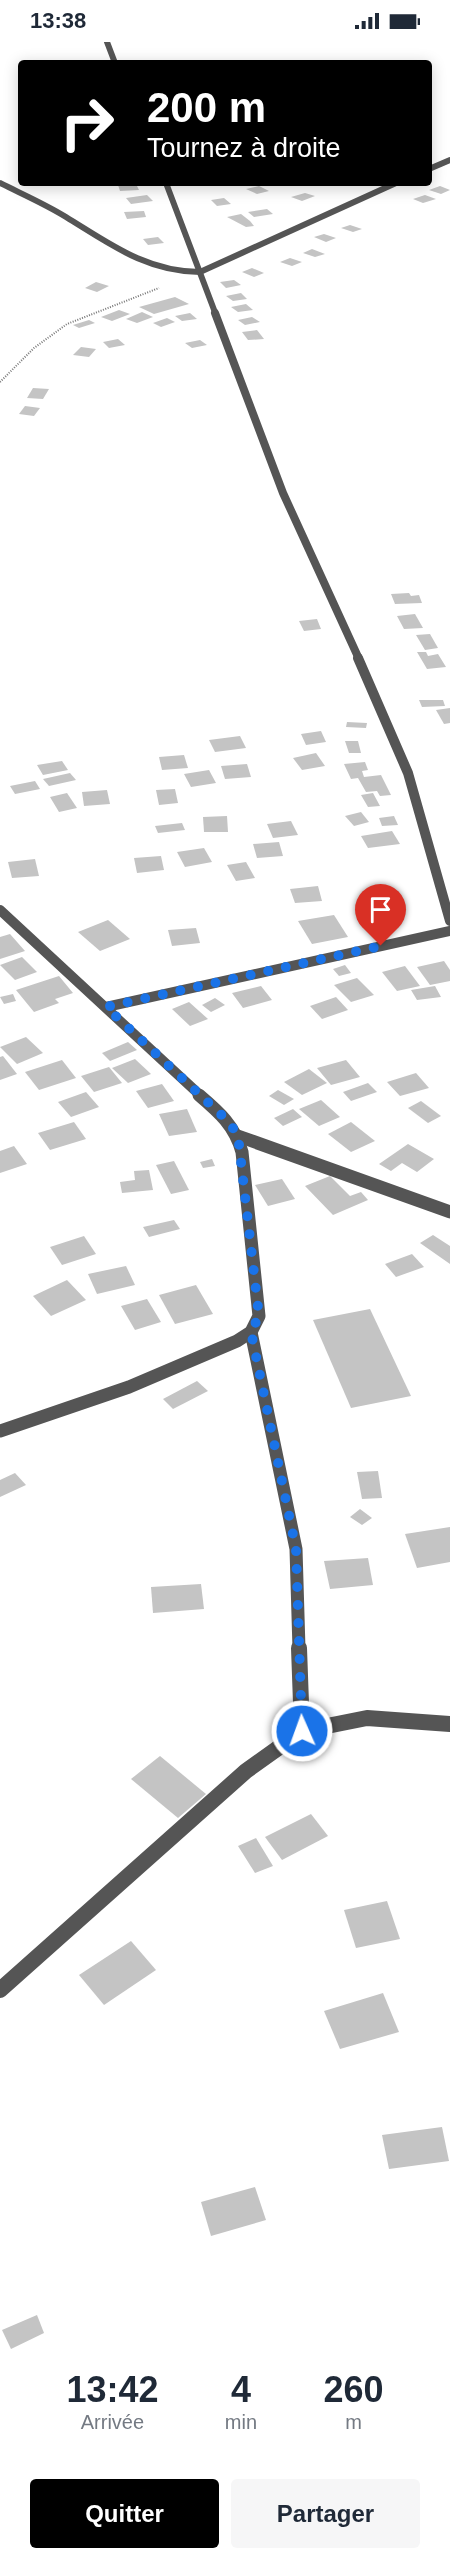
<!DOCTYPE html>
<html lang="fr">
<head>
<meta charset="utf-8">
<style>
	body { margin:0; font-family:Arial,sans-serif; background:#f6f6f7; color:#1f2937; height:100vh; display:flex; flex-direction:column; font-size:22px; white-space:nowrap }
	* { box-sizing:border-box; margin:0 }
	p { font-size:20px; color:#747a83 }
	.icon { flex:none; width:33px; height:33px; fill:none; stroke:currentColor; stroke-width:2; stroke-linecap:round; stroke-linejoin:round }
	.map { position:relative; height:2308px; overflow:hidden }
	.drawer { display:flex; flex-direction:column; background:#fff; flex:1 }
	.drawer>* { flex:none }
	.banner { position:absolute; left:18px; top:18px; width:414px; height:126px; border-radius:6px; box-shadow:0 3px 15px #0003; background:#000; color:#fff; overflow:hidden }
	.pin { position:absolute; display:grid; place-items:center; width:51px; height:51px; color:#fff; margin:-62px -26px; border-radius:50% 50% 50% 0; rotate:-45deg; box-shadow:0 0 6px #0007 }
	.pin .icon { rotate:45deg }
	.me { position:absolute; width:66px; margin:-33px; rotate:358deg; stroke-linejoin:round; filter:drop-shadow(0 0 4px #0008) }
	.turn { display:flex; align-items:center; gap:21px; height:126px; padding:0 30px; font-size:27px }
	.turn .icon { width:78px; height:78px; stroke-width:2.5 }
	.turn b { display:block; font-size:42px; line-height:51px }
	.eta { display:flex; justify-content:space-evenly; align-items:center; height:102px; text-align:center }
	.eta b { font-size:36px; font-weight:700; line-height:42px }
	.action { display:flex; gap:12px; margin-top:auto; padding:12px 30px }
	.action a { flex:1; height:69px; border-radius:6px; background:#000; color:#fff; font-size:24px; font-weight:700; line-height:69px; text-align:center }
	.action a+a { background:#f6f6f7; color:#1f2937 }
	.status { display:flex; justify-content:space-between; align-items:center; height:42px; padding:0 30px; background:#fff; direction:ltr }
	.status svg { height:16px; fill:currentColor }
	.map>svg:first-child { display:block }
	.building { fill:#c4c4c4 }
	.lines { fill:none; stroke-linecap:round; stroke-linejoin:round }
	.path { stroke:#777; stroke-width:2; stroke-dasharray:1 1.5; stroke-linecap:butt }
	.minor-far4 { stroke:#555; stroke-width:6 }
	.minor-far3 { stroke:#555; stroke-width:8 }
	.minor-far2 { stroke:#555; stroke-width:10 }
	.minor-far1 { stroke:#555; stroke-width:13 }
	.minor { stroke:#555; stroke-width:16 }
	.route { stroke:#1a73e8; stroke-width:10; stroke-dasharray:0 18 }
</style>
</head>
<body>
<div class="status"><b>13:38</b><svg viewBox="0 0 49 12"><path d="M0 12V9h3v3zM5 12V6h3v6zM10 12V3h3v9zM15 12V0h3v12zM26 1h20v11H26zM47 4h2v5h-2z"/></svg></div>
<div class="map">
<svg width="450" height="2308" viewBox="0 0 450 2308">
	<rect width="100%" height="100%" fill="#fff"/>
	<!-- building -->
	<g class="building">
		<polygon points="136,142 139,148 120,149 118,143"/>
		<polygon points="259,144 269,149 257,152 246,147"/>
		<polygon points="440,144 450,148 441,152 429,148"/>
		<polygon points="305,151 315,154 302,159 291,155"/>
		<polygon points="147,153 153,159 131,162 126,156"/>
		<polygon points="425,153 436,157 423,161 413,157"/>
		<polygon points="224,156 231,162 217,164 211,158"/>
		<polygon points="267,167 273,172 254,175 248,170"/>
		<polygon points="144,169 146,175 127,177 124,170"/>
		<polygon points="241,172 250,179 254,184 246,185 227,175"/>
		<polygon points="350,183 362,187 353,190 341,186"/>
		<polygon points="324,192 336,196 326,200 314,195"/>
		<polygon points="158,195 164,201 148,203 143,197"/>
		<polygon points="312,207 325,212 315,215 303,211"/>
		<polygon points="290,216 302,220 292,224 280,220"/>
		<polygon points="252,226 264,231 254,235 242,230"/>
		<polygon points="234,238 241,243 226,246 220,240"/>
		<polygon points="96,240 109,244 97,250 85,246"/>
		<polygon points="241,251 247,257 233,259 226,254"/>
		<polygon points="175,255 189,262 154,272 139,265"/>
		<polygon points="246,262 253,268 238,270 231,265"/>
		<polygon points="119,268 130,272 112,279 101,275"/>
		<polygon points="142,270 153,275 137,281 126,277"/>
		<polygon points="190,271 197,277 182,279 175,274"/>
		<polygon points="252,275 260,280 245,283 238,278"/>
		<polygon points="167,276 175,280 161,285 153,281"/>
		<polygon points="89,278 95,281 79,286 73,283"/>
		<polygon points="257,288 264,297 248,298 242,290"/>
		<polygon points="118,297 125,303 109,306 103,300"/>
		<polygon points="200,298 207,303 192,306 185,301"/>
		<polygon points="81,305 96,307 89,315 73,313"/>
		<polygon points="33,346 49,347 43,357 27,356"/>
		<polygon points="25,364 40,366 34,374 19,372"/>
		<polygon points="409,551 411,554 419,553 422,561 395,562 391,552"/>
		<polygon points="415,572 423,586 404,587 397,574"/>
		<polygon points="317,577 321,587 304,589 299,579"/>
		<polygon points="430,592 438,606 425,608 416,593"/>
		<polygon points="417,610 426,610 428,614 438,612 446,625 427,627"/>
		<polygon points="419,658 443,658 445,664 422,665"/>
		<polygon points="450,666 450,681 444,682 436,668"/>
		<polygon points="347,680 367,681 366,686 346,685"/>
		<polygon points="321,689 326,700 306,703 301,692"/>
		<polygon points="240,694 246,706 215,710 209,698"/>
		<polygon points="345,699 358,699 361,711 349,711"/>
		<polygon points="316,711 325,724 302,728 293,716"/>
		<polygon points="184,713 188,726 162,728 159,715"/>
		<polygon points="62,719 68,728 43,733 37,723"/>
		<polygon points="365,720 368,728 362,729 364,735 381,733 391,753 380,754 377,749 366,750 358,736 351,737 344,722"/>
		<polygon points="247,722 251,735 225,737 221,724"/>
		<polygon points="209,728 216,741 191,745 184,732"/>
		<polygon points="70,731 76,738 49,744 43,737"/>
		<polygon points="35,739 40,747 15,752 10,744"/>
		<polygon points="175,747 178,761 159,763 156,748"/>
		<polygon points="107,748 110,762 84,764 82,750"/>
		<polygon points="67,751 77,766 59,770 50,755"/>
		<polygon points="373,751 380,764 368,765 361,753"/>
		<polygon points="361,770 369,780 354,784 345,774"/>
		<polygon points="227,774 228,790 204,790 203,775"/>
		<polygon points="394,774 398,783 382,784 379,776"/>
		<polygon points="291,779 298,793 273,796 267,782"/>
		<polygon points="182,781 185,788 158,791 155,784"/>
		<polygon points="392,789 400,802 368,806 361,794"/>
		<polygon points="279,800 283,814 257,816 253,802"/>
		<polygon points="204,806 212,820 185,825 177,810"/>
		<polygon points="161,814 164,828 137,831 134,816"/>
		<polygon points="35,817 39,834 12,836 8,820"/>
		<polygon points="246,820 255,836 236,839 227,823"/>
		<polygon points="318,844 322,859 295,861 290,847"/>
		<polygon points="334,873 348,895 312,902 298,879"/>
		<polygon points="108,878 130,897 100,909 78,890"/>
		<polygon points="196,886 200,901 172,904 168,888"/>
		<polygon points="10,892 25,909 0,917 0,895"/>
		<polygon points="22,915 37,930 15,938 0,923"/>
		<polygon points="444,919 450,928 450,939 430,943 417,925"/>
		<polygon points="345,923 351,931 339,934 333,927"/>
		<polygon points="405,924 420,944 397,949 382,930"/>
		<polygon points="59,934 73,951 55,957 59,961 34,970 16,948"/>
		<polygon points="357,936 374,953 351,960 334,943"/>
		<polygon points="261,944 272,958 243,966 232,951"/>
		<polygon points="435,944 441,955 417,958 411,948"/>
		<polygon points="13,952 16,959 4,962 0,955"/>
		<polygon points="336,955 348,968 322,977 310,964"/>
		<polygon points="215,956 225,963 211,970 202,963"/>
		<polygon points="189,960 208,977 190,984 172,967"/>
		<polygon points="26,995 43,1011 17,1022 0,1005"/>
		<polygon points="128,1000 137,1008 110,1019 102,1011"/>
		<polygon points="3,1014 17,1032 0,1038 0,1015"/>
		<polygon points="135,1017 151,1032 128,1041 112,1026"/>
		<polygon points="62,1018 76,1036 39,1048 25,1030"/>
		<polygon points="346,1018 360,1035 331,1043 317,1026"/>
		<polygon points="109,1025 122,1041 94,1050 81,1034"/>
		<polygon points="309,1027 327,1041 302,1053 284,1040"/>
		<polygon points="416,1031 429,1046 400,1054 387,1040"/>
		<polygon points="368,1041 377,1050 351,1059 343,1050"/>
		<polygon points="162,1042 174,1059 148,1066 136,1049"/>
		<polygon points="278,1048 294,1057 284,1063 269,1054"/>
		<polygon points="86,1050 99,1065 71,1075 58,1060"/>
		<polygon points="321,1058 340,1075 319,1084 299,1067"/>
		<polygon points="421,1059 441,1074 428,1081 408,1066"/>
		<polygon points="187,1067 197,1090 169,1094 159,1072"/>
		<polygon points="293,1067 302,1075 283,1084 274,1076"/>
		<polygon points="74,1080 86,1097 50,1108 38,1091"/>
		<polygon points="351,1080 375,1099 351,1110 328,1092"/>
		<polygon points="408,1102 434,1117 417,1130 402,1121 391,1129 379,1122"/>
		<polygon points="14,1104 27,1122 0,1131 0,1109"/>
		<polygon points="212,1117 215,1124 203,1126 200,1120"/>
		<polygon points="174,1119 189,1148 171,1152 156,1123"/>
		<polygon points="149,1128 153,1148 122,1151 120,1140 135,1138 134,1129"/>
		<polygon points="330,1134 350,1154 361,1150 368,1158 333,1173 305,1144"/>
		<polygon points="282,1137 295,1157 268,1164 255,1143"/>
		<polygon points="174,1178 180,1187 149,1195 143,1185"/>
		<polygon points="433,1193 450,1204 450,1222 420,1201"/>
		<polygon points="84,1194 96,1212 62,1223 50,1205"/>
		<polygon points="412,1212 424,1225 396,1235 385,1222"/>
		<polygon points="126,1224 135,1243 97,1252 88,1232"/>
		<polygon points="67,1238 86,1258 51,1274 33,1254"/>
		<polygon points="196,1243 213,1272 175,1282 159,1253"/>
		<polygon points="147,1257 161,1280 135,1288 121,1264"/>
		<polygon points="370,1267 411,1354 351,1366 313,1278"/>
		<polygon points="197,1339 208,1349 173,1367 163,1357"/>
		<polygon points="378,1429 382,1456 362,1457 357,1430"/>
		<polygon points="15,1431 26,1443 0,1455 0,1438"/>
		<polygon points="360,1467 372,1476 362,1483 350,1475"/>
		<polygon points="450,1485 450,1520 417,1526 405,1492"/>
		<polygon points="368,1516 373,1543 330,1547 324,1519"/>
		<polygon points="201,1542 204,1567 153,1571 151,1545"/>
		<polygon points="160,1714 206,1752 178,1776 131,1737"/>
		<polygon points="311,1772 328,1794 282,1818 265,1795"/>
		<polygon points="256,1796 273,1824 255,1831 238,1804"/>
		<polygon points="387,1859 400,1897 356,1906 344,1868"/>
		<polygon points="131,1899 156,1928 104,1963 79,1933"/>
		<polygon points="383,1951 399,1990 340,2007 324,1969"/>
		<polygon points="442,2085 449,2119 389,2127 382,2093"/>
		<polygon points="255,2145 266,2178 211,2194 201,2160"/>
		<polygon points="37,2273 44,2291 11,2307 2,2288"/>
	</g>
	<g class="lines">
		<!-- path -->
		<polyline class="path" points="0,340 34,306 67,282 159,246"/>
		<!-- minor-far4 -->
		<g class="minor-far4">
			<polyline points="107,0 115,21"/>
			<polyline points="429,127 450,118"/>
			<path d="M 0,141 C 22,152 45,162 66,175 C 110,202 147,230 200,230 L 396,141"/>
			<polyline points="166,141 216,273"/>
		</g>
		<!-- minor-far3 -->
		<polyline class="minor-far3" points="215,271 283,451 359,617"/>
		<!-- minor-far2 -->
		<g class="minor-far2">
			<polyline points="358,616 408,731 450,879"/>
			<polyline points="0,868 201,1054"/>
			<polyline points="106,965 450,889"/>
		</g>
		<!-- minor-far1 -->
		<g class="minor-far1">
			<polyline points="238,1094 450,1170"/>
			<polyline points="251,1290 296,1507 299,1607"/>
			<path d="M 0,1389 L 129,1345 L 237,1299 L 251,1290 L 259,1274 L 242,1110 C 235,1084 219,1070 199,1053"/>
		</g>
		<!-- minor -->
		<g class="minor">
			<polyline points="299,1606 302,1689"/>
			<polyline points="0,1948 246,1729 302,1689 367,1676 450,1682"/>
		</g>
	</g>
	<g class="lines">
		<!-- route -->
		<polyline class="route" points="302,1689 296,1507 251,1290 259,1274 238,1094 229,1080 106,965 381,904"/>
	</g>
</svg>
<div class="pin" style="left:381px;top:904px;background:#d93025"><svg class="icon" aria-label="arrive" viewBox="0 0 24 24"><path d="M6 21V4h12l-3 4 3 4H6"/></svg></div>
<svg class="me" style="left:302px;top:1689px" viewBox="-20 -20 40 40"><circle r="17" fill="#1a73e8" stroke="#fff" stroke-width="3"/><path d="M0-11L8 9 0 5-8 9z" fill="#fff"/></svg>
<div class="banner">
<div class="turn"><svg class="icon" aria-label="right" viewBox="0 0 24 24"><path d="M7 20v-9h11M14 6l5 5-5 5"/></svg><div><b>200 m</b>Tournez à droite</div></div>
</div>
</div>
<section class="drawer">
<div class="eta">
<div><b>13:42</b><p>Arrivée</p></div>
<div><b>4</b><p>min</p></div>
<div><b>260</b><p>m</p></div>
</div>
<div class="action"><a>Quitter</a><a>Partager</a></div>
</section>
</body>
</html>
